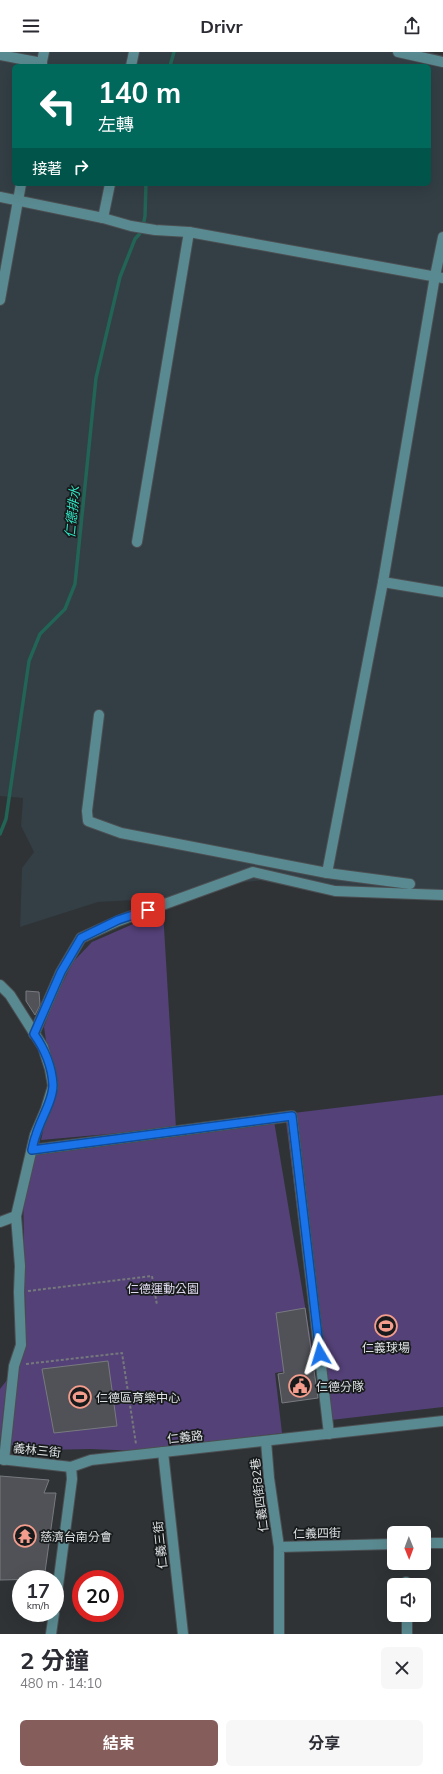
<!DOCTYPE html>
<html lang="zh-TW">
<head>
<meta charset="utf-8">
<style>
	body { margin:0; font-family:Mulish,"Noto Sans TC",sans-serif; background:#f7f7f7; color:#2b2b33; height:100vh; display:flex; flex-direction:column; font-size:15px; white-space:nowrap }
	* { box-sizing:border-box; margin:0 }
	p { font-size:13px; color:#7c7c81 }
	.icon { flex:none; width:22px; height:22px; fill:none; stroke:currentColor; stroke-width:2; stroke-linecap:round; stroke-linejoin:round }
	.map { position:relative; height:1582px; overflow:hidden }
	.sheet { display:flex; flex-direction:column; background:#fff; flex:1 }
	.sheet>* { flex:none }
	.top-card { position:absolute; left:12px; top:12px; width:419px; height:122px; border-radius:6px; box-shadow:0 4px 16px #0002; background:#00695c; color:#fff; overflow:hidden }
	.needle { width:26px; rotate:179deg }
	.tools { position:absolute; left:387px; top:1474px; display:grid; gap:8px }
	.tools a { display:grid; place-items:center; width:44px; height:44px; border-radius:6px; background:#fff; box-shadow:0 4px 16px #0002; font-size:20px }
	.speed { position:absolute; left:12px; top:1518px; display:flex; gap:8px; font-size:20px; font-weight:700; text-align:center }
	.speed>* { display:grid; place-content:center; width:52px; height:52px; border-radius:50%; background:#fff; box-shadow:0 4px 16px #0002; line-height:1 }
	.speed small { font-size:10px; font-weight:400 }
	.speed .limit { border:6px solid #d22; background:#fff; color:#111 }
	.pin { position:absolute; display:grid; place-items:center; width:34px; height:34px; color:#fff; margin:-17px; border-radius:8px; box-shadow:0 2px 6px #0006 }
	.me { position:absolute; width:44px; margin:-22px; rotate:353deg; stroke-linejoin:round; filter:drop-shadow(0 0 3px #0008) }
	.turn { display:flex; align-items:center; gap:14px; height:84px; padding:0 20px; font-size:18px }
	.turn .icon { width:52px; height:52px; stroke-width:2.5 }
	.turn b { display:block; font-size:28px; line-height:34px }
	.then { display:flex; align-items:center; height:38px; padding:0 20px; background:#0003; gap:8px; font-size:15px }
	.round { display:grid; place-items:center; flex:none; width:42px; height:42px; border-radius:6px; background:#f7f7f7 }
	.head { display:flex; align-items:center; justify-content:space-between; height:68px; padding:0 20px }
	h1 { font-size:24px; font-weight:700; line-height:30px }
	.button { display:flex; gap:8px; margin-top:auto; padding:8px 20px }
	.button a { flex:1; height:46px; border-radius:6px; background:#855e5c; color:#fff; font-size:16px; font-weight:700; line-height:46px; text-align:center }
	.button a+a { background:#f7f7f7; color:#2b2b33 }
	header { display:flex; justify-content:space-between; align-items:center; height:52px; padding:0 20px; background:#fff; font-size:18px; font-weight:700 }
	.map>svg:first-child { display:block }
	.built { fill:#333e45; fill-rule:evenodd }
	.green { fill:#544178 }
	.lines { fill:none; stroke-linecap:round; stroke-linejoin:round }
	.stream { stroke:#226455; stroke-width:3.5 }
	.building { fill:#505257; stroke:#787a7f }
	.minor-casing { stroke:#4b4f52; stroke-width:12 }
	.path { stroke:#75797c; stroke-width:2; stroke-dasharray:3 2; stroke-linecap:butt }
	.minor { stroke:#5a8a91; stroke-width:10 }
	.route-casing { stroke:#114b97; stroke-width:10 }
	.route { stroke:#1a73e8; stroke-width:7 }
	.labels { text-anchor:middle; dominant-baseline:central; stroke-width:3.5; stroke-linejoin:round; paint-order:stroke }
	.park-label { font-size:12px; fill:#e0daef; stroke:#181b1c }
	.poi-label { font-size:12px; fill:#dee1e3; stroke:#181b1c; text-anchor:start }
	.street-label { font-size:12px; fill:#dee1e3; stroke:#181b1c }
	.water-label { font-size:13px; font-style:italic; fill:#2fe7c5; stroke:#181b1c }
</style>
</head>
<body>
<header><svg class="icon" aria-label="menu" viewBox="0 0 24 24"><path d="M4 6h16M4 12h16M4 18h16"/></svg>Drivr<svg class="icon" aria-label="share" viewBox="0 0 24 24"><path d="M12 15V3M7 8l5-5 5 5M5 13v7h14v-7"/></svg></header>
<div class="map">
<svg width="443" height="1582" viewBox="0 0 443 1582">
	<rect width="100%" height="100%" fill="#2f3336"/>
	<!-- built -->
	<path class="built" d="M 0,0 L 430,0 L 443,4 L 443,839 L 391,840 L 276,827 L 223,832 L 194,845 L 98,850 L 20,875 L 22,816 L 34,800 L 21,774 L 23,746 L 0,744 ZM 14,14 L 429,14 L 429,132 L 14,132 Z"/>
	<!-- green -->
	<g class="green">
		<polygon points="163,859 176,1076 41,1088 53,1036 44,975 54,948 73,910 92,890"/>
		<polygon points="443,1043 443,1355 331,1368 323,1361 285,1062"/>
		<polygon points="274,1069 315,1314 275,1321 282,1381 141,1399 90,1397 44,1398 4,1392 12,1319 26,1292 23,1138 35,1097"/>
		<polygon points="7,1328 0,1391 0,1337"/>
	</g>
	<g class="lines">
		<!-- stream -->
		<g class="stream">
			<polyline points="170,14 174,0"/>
			<polyline points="0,782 6,767 29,609 40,582 65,557 75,532 96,326 120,225 135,187 142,179 145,164 146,132"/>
		</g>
	</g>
	<!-- building -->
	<g class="building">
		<polygon points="26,939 39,940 40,953 35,963 26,949"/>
		<polygon points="305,1256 318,1346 282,1351 278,1322 284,1321 276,1261"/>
		<polygon points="108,1309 117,1374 54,1381 42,1317"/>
		<polygon points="0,1424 49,1428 44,1441 56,1441 44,1527 0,1528"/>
	</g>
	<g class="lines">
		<!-- minor casing -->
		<g class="minor-casing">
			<g id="minor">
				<polyline points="398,0 443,10"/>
				<polyline points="0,3 42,11"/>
				<polyline points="41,14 44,0"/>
				<polyline points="131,14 134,0"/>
				<polyline points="0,145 103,166 131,174 155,178 189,180 443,226"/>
				<polyline points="103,166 110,132"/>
				<polyline points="0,248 21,132"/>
				<polyline points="137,490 189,180"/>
				<polyline points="383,530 443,540"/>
				<polyline points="99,663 87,759 88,769 121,781 327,821 410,832"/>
				<polyline points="327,821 383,530 435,224 443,185"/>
				<polyline points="0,933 10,943 43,995 50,1017 53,1034 46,1057 35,1083 16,1164 20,1214 19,1240 21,1293 14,1314 4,1408"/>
				<polyline points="34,982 61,920 81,886 118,869 253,820 335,839 443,843"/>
				<polyline points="32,1098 292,1064 329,1382"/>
				<polyline points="0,1170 16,1164"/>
				<polyline points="266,1389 269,1426 279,1495"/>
				<polyline points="163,1400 183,1582"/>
				<polyline points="0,1407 71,1415"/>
				<polyline points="424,1491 443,1491"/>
				<polyline points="406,1530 406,1533"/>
				<polyline points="55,1556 72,1427 71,1415 91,1408 443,1369"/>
				<polyline points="407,1563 407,1582"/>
				<polyline points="51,1582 54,1561"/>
				<polyline points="279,1582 279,1495 394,1492"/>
			</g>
		</g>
		<!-- path -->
		<g class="path">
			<polyline points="28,1239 152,1224 157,1253"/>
			<polyline points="26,1312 122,1301 136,1392"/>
		</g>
		<!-- minor -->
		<use href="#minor" class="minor"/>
	</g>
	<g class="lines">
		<!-- route casing -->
		<g class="route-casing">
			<path id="route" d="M 148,858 L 118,868 L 81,886 L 61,920 L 34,982 C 44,996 52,1015 53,1033 C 53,1049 40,1068 36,1083 C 34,1088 33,1093 32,1098 L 292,1064 L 320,1302"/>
		</g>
		<!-- route -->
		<use href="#route" class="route"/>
	</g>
	<!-- icons -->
	<defs>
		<g id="stadium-ring" transform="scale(1.15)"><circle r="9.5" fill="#181b1c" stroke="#f49d8d" stroke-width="1.5"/><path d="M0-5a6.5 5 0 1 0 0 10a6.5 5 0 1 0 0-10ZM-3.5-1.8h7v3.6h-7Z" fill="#f49d8d"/></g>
		<g id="civic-ring" transform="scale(1.15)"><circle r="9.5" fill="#181b1c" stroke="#f49d8d" stroke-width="1.5"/><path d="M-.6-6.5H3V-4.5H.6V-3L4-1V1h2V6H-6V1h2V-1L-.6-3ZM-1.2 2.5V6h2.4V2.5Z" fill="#f49d8d"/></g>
		<g id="temple-ring" transform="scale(1.15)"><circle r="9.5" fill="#181b1c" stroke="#f49d8d" stroke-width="1.5"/><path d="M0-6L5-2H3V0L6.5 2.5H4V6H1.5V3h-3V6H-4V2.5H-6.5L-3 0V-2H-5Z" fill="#f49d8d"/></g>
	</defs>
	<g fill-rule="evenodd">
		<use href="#stadium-ring" x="386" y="1274"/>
		<use href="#civic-ring" x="300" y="1334"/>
		<use href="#stadium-ring" x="80" y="1345"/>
		<use href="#temple-ring" x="25" y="1484"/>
	</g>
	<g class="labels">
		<!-- park labels -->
		<g class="park-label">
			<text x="163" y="1236">仁德運動公園</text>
		</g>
		<!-- poi labels -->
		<g class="poi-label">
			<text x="386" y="1295" text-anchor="middle">仁義球場</text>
			<text x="316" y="1334">仁德分隊</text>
			<text x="96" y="1345">仁德區育樂中心</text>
			<text x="40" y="1484">慈濟台南分會</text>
		</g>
		<!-- street labels -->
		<g class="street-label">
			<text transform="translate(185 1385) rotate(-6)">仁義路</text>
			<text transform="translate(37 1398) rotate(6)">義林三街</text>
			<text transform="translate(259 1443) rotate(-97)">仁義四街82巷</text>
			<text transform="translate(317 1481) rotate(-1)">仁義四街</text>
			<text transform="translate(160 1493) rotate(-96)">仁義三街</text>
		</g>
		<!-- water labels -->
		<g class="water-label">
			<text transform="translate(72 460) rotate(-84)">仁德排水</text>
		</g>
	</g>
</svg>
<div class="tools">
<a><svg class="needle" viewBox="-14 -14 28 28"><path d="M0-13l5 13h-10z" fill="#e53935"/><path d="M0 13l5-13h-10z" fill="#7c7c81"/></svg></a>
<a><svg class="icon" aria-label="sound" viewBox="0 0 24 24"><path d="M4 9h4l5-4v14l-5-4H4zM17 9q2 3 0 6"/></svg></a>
</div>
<div class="speed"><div>17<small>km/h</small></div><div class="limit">20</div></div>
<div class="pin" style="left:148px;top:858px;background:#d93025"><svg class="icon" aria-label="arrive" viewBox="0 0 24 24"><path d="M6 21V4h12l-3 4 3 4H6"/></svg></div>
<svg class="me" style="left:320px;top:1302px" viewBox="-20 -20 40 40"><path d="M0-17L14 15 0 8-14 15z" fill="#1a73e8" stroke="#fff" stroke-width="4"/></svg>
<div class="top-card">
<div class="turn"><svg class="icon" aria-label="left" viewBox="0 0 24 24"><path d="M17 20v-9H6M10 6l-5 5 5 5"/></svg><div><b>140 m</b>左轉</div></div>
<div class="then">接著<svg class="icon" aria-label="right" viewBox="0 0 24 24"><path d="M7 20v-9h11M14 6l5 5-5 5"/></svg></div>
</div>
</div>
<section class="sheet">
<div class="head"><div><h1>2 分鐘</h1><p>480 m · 14:10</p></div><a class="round"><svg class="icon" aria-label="close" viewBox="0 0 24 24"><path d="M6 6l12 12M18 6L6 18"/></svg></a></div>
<div class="button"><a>結束</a><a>分享</a></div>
</section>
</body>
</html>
